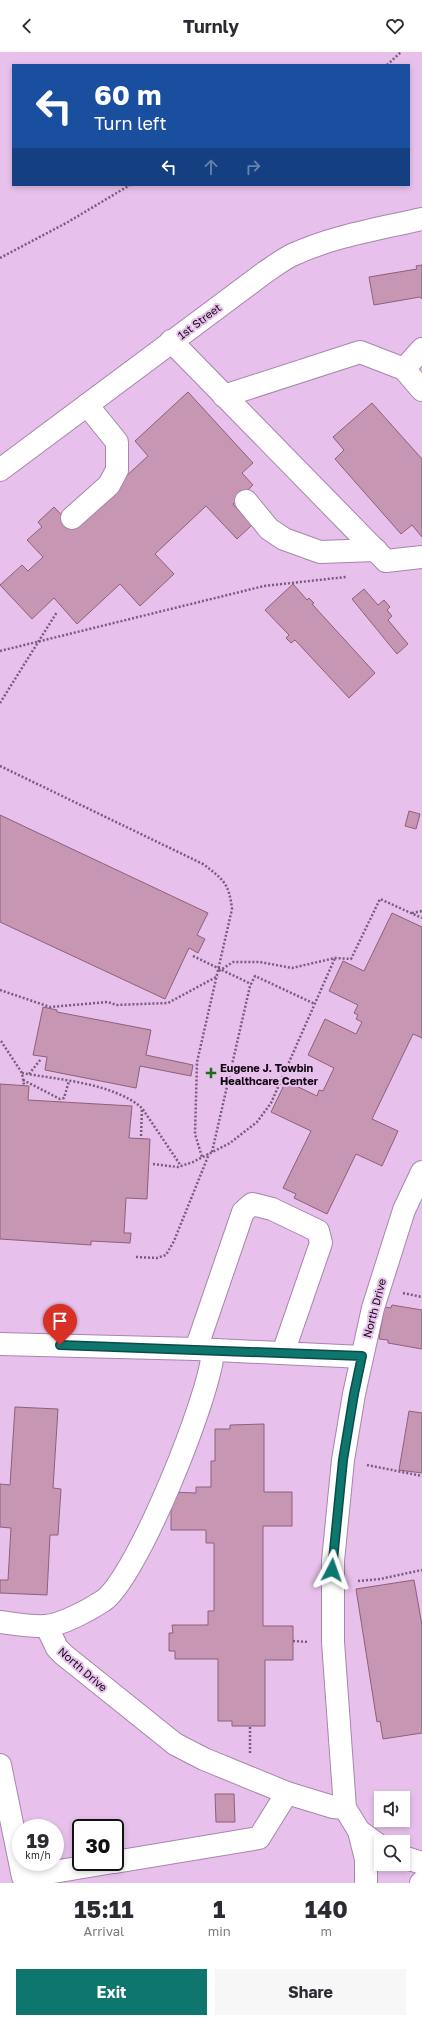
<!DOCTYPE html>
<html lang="en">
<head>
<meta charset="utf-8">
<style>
	body { margin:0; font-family:"Golos Text",sans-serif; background:#f7f7f7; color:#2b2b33; height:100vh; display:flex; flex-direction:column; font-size:15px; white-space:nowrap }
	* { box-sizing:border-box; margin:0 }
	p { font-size:13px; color:#7c7c81 }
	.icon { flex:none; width:22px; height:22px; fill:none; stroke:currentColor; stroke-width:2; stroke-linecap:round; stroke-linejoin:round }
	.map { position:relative; height:1831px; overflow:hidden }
	.details { display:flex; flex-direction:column; background:#fff; flex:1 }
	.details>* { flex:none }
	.top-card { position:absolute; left:12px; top:12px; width:398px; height:122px; border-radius:0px; box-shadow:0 2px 6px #0003; background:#1a4fa0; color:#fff; overflow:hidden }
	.buttons { position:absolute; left:374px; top:1739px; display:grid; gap:8px }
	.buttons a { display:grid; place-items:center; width:36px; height:36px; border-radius:0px; background:#fff; box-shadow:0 2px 6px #0003; font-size:20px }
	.speed { position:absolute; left:12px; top:1767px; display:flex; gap:8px; font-size:20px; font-weight:700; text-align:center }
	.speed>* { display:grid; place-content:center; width:52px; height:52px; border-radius:50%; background:#fff; box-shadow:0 2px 6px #0003; line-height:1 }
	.speed small { font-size:10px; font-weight:400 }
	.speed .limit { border:2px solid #111; border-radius:6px; background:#fff; color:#111 }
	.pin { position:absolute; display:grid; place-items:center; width:34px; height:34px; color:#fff; margin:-41px -17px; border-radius:50% 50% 50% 0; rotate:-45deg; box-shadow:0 0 4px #0007 }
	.pin .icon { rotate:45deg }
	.me { position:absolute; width:44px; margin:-22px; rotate:4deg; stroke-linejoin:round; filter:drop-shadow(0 0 3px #0008) }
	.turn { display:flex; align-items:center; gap:14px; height:84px; padding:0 16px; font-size:18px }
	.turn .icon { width:52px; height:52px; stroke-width:2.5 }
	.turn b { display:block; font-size:28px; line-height:34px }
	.lanes { display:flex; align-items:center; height:38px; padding:0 16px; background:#0003; justify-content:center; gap:20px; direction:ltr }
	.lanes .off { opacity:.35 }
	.eta { display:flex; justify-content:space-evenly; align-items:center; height:68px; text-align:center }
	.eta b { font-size:24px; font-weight:700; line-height:28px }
	.primary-button { display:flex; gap:8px; margin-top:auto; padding:8px 16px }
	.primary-button a { flex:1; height:46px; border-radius:0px; background:#0f766e; color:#fff; font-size:16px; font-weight:700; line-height:46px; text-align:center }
	.primary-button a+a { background:#f7f7f7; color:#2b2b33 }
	header { display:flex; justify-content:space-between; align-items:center; height:52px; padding:0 16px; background:#fff; font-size:18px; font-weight:700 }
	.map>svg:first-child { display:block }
	.building { fill:#c696b3; stroke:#8d607b }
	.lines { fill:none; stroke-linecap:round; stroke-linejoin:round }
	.minor-casing { stroke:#a885ad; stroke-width:24 }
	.path { stroke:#765e79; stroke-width:2.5; stroke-dasharray:2 2; stroke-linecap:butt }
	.minor { stroke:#fff; stroke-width:22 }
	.path-bridge { stroke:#765e79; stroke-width:2.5; stroke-dasharray:2 2; stroke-linecap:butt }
	.route-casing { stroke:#0a4d48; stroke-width:10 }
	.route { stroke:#0f766e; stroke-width:7 }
	.poi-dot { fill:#1a6e17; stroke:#e7c1eb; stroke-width:1.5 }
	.labels { text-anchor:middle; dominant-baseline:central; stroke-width:4; stroke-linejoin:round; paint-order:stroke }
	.street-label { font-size:11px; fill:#130715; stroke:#e7c1eb }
	.poi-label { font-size:11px; font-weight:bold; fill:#130715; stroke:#e7c1eb; text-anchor:start }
</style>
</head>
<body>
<header><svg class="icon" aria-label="back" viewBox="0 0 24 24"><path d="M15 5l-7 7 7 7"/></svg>Turnly<svg class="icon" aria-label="heart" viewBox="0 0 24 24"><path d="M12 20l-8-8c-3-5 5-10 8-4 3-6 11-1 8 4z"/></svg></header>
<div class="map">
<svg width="422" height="1831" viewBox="0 0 422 1831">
	<rect width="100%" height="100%" fill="#e7c1eb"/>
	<!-- building -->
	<g class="building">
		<polygon points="422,213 422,247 420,245 374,253 369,225 417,217 416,214"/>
		<polygon points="188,340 253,411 242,421 253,433 233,452 252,473 237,487 206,454 155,502 174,522 140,554 120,532 77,572 54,546 32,567 0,533 22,513 28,519 43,505 27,488 42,475 38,470 54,455 72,474 148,404 135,389"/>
		<polygon points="372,351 422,407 422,485 412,473 401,482 335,407 344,398 333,385"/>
		<polygon points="293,532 307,548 309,546 314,551 312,552 375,621 349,646 295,588 291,591 286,586 289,583 265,558"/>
		<polygon points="364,537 378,553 384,548 390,555 387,558 392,564 388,568 408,592 397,602 352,547"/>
		<polygon points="409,759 420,762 416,777 405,774"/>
		<polygon points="0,763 208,861 197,883 205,887 198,901 189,896 165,947 0,870"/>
		<polygon points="392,861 422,875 422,986 413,982 372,1067 398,1079 382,1114 356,1102 327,1162 294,1146 296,1142 283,1136 311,1079 271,1060 286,1029 317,1044 319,1038 323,1039 334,1016 308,1003 325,967 356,982 362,970 356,967 358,963 354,961 358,953 329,939 343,909 364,919"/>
		<polygon points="43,955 57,958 57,960 151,978 146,1003 193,1013 191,1024 140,1014 136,1036 45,1018 47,1005 33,1003"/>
		<polygon points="0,1032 29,1034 28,1048 132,1054 129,1086 150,1087 147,1147 126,1146 124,1181 131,1181 130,1191 91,1189 91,1193 0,1187"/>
		<polygon points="392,1253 422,1258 422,1297 388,1291 388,1288 379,1287 384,1255 391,1256"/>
		<polygon points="15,1355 58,1357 53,1436 61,1437 58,1483 50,1483 47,1543 0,1541 0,1528 8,1528 11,1476 0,1475 0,1432 10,1433"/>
		<polygon points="409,1359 422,1361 422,1421 399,1418"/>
		<polygon points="264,1372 264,1440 292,1440 292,1474 263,1474 263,1574 293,1574 293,1608 265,1608 265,1674 232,1674 232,1669 218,1669 218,1607 175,1607 175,1599 169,1599 169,1581 173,1581 172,1573 208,1573 208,1559 214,1559 214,1491 206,1491 206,1478 171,1478 171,1440 196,1441 196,1435 211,1435 211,1409 215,1409 215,1377 230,1377 230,1373"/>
		<polygon points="414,1528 422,1573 422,1681 383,1687 380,1669 377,1670 356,1537"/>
		<polygon points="215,1742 234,1742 235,1770 216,1770"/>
	</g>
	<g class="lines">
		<!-- minor casing -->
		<g class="minor-casing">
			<g id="minor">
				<polyline points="171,289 386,509 422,505"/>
				<polyline points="404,317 422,297"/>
				<polyline points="224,344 360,300 404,317 422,338"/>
				<path d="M 0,418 L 264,221 C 273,215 282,208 292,203 C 333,184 378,177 422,167"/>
				<polyline points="246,449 269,477 284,487 320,500 376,498"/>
				<polyline points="72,466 109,433 117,418 117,390 87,353"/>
				<polyline points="0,1292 196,1297 362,1305"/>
				<polyline points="196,1297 243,1160 252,1152 272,1157 318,1179 321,1191 283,1301"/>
				<path d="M 0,1570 C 15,1572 31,1575 45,1574 C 62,1573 89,1558 103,1549 C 137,1526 212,1340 213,1298"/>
				<polyline points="47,1575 57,1596 64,1603 175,1692 204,1707 287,1741 333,1755 345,1756"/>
				<polyline points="0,1713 23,1825 113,1810"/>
				<polyline points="359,1779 381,1795"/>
				<polyline points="403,1805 422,1811"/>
				<polyline points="115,1810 259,1786 287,1741"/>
				<polyline points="366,1831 366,1807 359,1779 345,1756 333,1590 333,1509 343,1408 354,1342 373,1256 404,1158 422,1120"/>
				<polyline points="421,1831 422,1831"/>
			</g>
		</g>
		<!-- path -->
		<g class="path">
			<polyline points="387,13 401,0"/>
			<polyline points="0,206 68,170 130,133"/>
			<polyline points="0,599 264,534 346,525"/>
			<polyline points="0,651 57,560"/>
			<path d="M 0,714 L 203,812 C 223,827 229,831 232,857 L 197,1010 L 195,1082 L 202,1105"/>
			<polyline points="412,861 422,859"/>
			<polyline points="219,919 233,910 260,910 292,916 335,906 351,907 380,847 422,866"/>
			<polyline points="0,938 50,955 108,950 116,953 168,951 218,924"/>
			<polyline points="1,989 22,1021 24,1033"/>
			<path d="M 22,1021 C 60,1028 113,1031 142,1056 L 181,1114"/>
			<polyline points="29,1022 41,1007"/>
			<polyline points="23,1028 60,1047 64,1046 69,1029"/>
			<polyline points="141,1084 142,1057"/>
			<polyline points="212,1100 250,934 255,924 315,952"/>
			<polyline points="153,1112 178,1115 193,1110 230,1091 257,1070 271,1051 335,906"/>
			<polyline points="136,1205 157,1206 166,1203 174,1189 209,1102"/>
			<polyline points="403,1241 422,1245"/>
			<polyline points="367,1413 422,1424"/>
			<polyline points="358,1529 380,1527 422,1518"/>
			<polyline points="293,1589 309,1590"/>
			<polyline points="250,1701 250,1674"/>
		</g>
		<!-- minor -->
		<use href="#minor" class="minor"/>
		<!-- path-bridge -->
		<polyline class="path-bridge" points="193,904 251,932"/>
	</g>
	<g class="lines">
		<!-- route casing -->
		<g class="route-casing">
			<polyline id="route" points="60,1293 362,1304 354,1342 343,1408 332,1518"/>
		</g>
		<!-- route -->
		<use href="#route" class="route"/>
	</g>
	<!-- markers -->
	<path class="poi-dot" d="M209 1015h4v4h4v4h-4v4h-4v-4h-4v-4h4z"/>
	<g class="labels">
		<!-- street labels -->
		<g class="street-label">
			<text transform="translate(199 269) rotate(-37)">1st Street</text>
			<text transform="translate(374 1256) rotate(-75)">North Drive</text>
			<text transform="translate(83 1617) rotate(41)">North Drive</text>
		</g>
		<!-- poi labels -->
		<g class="poi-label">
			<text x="220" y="1015">Eugene J. Towbin<tspan x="220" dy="13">Healthcare Center</tspan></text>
		</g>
	</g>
</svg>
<div class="buttons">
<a><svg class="icon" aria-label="sound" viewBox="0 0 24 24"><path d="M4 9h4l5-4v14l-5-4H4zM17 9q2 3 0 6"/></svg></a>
<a><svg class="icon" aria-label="search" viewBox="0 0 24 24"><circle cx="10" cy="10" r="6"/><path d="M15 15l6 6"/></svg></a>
</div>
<div class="speed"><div>19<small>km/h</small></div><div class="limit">30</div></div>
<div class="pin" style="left:60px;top:1293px;background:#d93025"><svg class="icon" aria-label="arrive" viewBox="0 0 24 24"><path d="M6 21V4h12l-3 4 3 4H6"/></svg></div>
<svg class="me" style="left:332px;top:1518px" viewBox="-20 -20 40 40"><path d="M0-17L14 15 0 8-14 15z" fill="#0f766e" stroke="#fff" stroke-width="4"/></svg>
<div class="top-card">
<div class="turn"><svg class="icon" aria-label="left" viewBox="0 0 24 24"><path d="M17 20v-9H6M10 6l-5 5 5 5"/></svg><div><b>60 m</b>Turn left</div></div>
<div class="lanes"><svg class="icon" aria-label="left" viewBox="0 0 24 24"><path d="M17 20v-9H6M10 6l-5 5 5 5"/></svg><svg class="icon off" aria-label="ahead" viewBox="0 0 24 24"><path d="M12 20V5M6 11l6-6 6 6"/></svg><svg class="icon off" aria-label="right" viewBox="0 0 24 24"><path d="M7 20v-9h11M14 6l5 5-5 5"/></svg></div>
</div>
</div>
<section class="details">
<div class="eta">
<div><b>15:11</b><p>Arrival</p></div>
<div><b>1</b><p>min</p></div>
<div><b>140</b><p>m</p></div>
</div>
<div class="primary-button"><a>Exit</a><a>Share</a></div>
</section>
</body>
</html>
